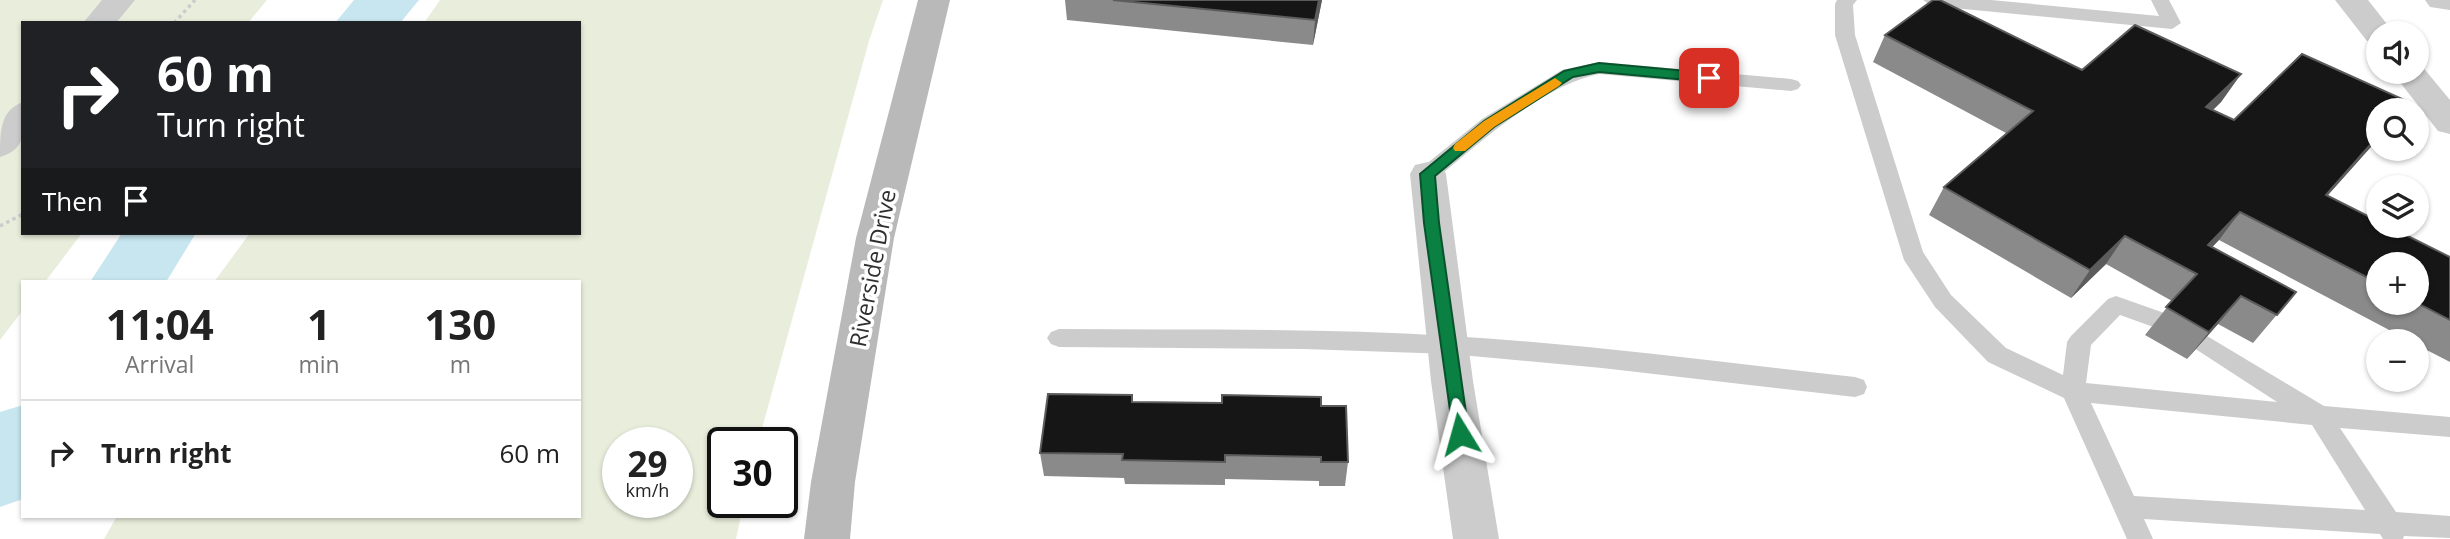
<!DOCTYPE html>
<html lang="en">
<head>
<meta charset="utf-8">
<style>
	body { margin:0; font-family:"Open Sans",sans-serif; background:#f2f2f2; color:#222; height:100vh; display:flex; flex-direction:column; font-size:26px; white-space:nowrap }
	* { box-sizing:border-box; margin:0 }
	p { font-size:23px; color:#767676 }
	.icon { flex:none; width:38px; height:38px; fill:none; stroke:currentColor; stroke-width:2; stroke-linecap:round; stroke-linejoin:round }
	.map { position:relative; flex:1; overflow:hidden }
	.sheet { position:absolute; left:21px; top:280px; width:560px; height:238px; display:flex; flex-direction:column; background:#fff; border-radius:0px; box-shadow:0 2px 5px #0004 }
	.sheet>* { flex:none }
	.top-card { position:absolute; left:21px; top:21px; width:560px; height:214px; border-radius:0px; box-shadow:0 2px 5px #0004; background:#202124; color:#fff; overflow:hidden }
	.tools { position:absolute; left:2366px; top:21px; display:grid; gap:14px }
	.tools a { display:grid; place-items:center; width:63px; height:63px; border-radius:50%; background:#fff; box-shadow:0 2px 5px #0004; font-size:35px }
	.speed { position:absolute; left:602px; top:427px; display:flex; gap:14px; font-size:35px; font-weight:700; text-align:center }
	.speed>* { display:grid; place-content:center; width:91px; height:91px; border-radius:50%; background:#fff; box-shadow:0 2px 5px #0004; line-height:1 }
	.speed small { font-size:18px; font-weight:400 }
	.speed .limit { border:4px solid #111; border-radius:10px; background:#fff; color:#111 }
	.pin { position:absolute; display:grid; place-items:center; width:60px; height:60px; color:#fff; margin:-30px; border-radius:14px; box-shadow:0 4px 10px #0006 }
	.me { position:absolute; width:77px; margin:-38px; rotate:352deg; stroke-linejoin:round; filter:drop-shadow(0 0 5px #0008) }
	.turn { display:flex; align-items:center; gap:24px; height:147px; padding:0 21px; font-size:32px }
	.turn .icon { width:91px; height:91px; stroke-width:2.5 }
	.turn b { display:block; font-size:49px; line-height:60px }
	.then { display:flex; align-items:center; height:66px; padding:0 21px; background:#0003; gap:14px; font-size:26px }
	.eta { display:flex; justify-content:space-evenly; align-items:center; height:119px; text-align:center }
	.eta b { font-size:42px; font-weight:700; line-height:49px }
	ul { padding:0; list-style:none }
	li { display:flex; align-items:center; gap:21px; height:105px; padding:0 21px; border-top:2px solid #e0e0e0 }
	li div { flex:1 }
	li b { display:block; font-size:26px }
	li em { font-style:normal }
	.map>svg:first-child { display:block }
	.green { fill:#e9eedc; fill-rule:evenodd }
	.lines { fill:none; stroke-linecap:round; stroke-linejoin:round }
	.river { fill:#c7e6ef; fill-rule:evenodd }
	.path { stroke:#ccc; stroke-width:3.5; stroke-dasharray:3.5 3.5; stroke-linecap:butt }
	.service { fill:#ccc; fill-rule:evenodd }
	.minor { fill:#ccc; fill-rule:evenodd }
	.tertiary { fill:#ccc; fill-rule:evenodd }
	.secondary { fill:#b9b9b9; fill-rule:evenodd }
	.wall { fill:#8a8a8a; fill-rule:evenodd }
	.shaded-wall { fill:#5c5c5c }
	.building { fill:#161616; stroke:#5c5c5c; stroke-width:2 }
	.route { fill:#0b8043; stroke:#07532c; stroke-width:2 }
	.slow { fill:#f59e0b }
	.labels { text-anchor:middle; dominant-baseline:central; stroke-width:7; stroke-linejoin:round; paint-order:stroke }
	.street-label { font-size:23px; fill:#2f2f2f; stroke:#fff }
</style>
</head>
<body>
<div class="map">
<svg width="2450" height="539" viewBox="0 0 2450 539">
	<rect width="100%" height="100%" fill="#fff"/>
	<!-- green -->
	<g class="green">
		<polygon points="0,0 267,0 248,23 23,23 23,233 82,233 45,282 23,282 23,310 0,340"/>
		<path d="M 440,0 L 883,0 L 869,41 L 758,443 L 723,443 L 723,502 L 744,502 L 736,539 L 104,539 L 117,516 L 579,516 L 579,282 L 214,282 L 250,233 L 579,233 L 579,23 L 424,23 ZM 618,443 L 677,443 L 677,502 L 618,502 Z"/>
	</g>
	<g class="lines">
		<!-- river -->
		<g class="river">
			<polygon points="354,0 419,0 400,23 335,23"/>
			<polygon points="122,233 196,233 166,282 90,282"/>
			<polygon points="23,405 23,499 0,507 0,412"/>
		</g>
		<!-- path -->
		<g class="path">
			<polyline points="174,23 195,0"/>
			<polyline points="0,226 23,214"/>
		</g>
		<!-- service -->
		<g class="service">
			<path d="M 1837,0 L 1857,0 L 1853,5 L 1855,35 L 1923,252 L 1951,295 L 2006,348 L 2063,375 L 2067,342 L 2071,336 L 2108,299 L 2116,296 L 2167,314 L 2171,320 L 2167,326 L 2159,329 L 2120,315 L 2091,345 L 2086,383 L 2277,402 L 2194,348 L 2190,342 L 2194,336 L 2202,333 L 2324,406 L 2450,417 L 2450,437 L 2340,428 L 2396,512 L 2450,516 L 2450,538 L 2404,536 L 2403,539 L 2383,539 L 2380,534 L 2144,519 L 2153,539 L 2127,539 L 2064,398 L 1988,362 L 1935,307 L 1904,260 L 1835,35 L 1835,4 ZM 2091,403 L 2312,425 L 2365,510 L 2134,496 Z"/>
			<polygon points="1923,0 1991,0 2159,16 2151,0 2169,0 2181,23 2172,29 1932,6"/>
			<path d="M 1599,62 L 1791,79 L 1798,81 L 1801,85 L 1798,89 L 1791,91 L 1599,74 C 1542,86 1480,142 1436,179 L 1428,181 L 1420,179 L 1417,174 L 1420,169 L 1482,119 L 1562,70 Z"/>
			<path d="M 1059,329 C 1189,330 1320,328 1450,336 C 1585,344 1720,362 1855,377 L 1864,380 L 1867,387 L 1864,394 L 1855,397 L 1602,368 L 1450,354 L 1304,349 L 1059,347 L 1051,344 L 1047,338 L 1051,332 Z"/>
		</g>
		<!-- minor -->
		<g class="minor">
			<polygon points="102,0 135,0 116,23 83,23"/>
			<polygon points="2425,0 2450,0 2450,10 2430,7"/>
			<path d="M 23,102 C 23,127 29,149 0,157 C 0,132 0,110 23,102 Z"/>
			<polygon points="1428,162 1441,165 1446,174 1473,381 1499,539 1453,539 1431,381 1410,174 1415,165"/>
		</g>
		<!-- tertiary -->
		<g class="tertiary">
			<polygon points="2335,0 2368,0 2394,33 2378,33 2378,44 2367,41"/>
			<polygon points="2417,63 2421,65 2450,100 2450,134 2438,131 2392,72 2417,72"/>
		</g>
		<!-- secondary -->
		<polygon class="secondary" points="918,0 950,0 894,238 855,482 850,539 804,539 811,482 856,238"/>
	</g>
	<!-- wall -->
	<g class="wall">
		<polygon points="1065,0 1322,0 1313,45 1067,20"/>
		<path d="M 1885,35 L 2082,70 L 2241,74 L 2221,102 L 2213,110 L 2234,120 L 2378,139 L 2327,196 L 2450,257 L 2450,362 L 2417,345 L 2417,341 L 2410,341 L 2219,240 L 2212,247 L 2296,292 L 2253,343 L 2218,324 L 2187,359 L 2145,335 L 2172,301 L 2106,264 L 2071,298 L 1929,215 L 1944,187 L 2006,133 L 1873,62 ZM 2378,264 L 2417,303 L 2378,303 Z"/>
		<polygon points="1132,395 1133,402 1321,406 1348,462 1345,486 1319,486 1319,481 1225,479 1225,485 1125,484 1124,478 1044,476 1040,453"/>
	</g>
	<!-- shaded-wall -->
	<g class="shaded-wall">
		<polygon points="1319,0 1322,0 1313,45 1315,20"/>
		<polygon points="2241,74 2221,102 2187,135 2206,107"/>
		<polygon points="2378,136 2378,139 2303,223 2326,195"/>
		<polygon points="2240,212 2219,240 2187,273 2208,245"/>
		<polygon points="2125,236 2106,264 2071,298 2090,270"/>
		<polygon points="2241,296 2218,324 2187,359 2209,332"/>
	</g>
	<!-- building -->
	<g class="building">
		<polygon points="1113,0 1319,0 1315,20"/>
		<polygon points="1933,0 1940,0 2082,70 2135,25 2241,74 2206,107 2234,120 2302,54 2409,102 2402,110 2378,110 2378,136 2326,195 2378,221 2378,226 2388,226 2450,257 2450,320 2417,303 2417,264 2378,264 2378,283 2240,212 2208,245 2296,292 2277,315 2241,296 2209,332 2166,307 2197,274 2125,236 2090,270 1944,187 2033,111 1885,35"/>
		<polygon points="1048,394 1132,395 1132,402 1222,403 1222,395 1321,397 1321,406 1346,406 1348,462 1321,462 1321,457 1225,455 1225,462 1122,460 1123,454 1040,453"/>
	</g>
	<!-- route -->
	<polygon class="route" points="1599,63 1709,73 1715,78 1709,82 1599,72 1573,77 1494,127 1435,176 1439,223 1469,434 1466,439 1460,441 1454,439 1424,223 1420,174 1484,121 1564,71"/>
	<!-- slow -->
	<polygon class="slow" points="1555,78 1562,83 1559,86 1494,127 1465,151 1455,151 1453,148 1455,144 1484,121"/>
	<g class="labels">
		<!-- street labels -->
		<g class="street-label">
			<text transform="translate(872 268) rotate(-79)">Riverside Drive</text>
		</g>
	</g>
</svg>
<div class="tools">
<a><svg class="icon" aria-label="sound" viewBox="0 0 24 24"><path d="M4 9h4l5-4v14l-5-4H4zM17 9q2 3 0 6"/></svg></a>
<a><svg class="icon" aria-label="search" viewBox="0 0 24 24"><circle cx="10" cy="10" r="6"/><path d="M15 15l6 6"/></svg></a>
<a><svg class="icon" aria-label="layers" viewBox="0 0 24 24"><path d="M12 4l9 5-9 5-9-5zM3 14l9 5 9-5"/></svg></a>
<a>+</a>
<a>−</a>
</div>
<div class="speed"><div>29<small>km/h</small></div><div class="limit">30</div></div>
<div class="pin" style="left:1709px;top:78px;background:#d93025"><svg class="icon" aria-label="arrive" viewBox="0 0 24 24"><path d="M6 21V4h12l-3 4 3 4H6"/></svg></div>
<svg class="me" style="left:1460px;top:434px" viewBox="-20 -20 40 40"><path d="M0-17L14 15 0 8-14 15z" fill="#0b8043" stroke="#fff" stroke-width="4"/></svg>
<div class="top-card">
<div class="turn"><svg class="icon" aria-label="right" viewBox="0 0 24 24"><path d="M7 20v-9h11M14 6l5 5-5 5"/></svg><div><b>60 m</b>Turn right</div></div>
<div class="then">Then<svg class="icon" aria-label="arrive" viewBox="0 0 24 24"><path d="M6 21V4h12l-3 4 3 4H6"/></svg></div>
</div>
<section class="sheet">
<div class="eta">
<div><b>11:04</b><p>Arrival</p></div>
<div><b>1</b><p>min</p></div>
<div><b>130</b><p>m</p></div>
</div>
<ul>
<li><svg class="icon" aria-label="right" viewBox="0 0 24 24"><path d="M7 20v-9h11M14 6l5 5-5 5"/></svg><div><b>Turn right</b></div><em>60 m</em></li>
</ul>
</section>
</div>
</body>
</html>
